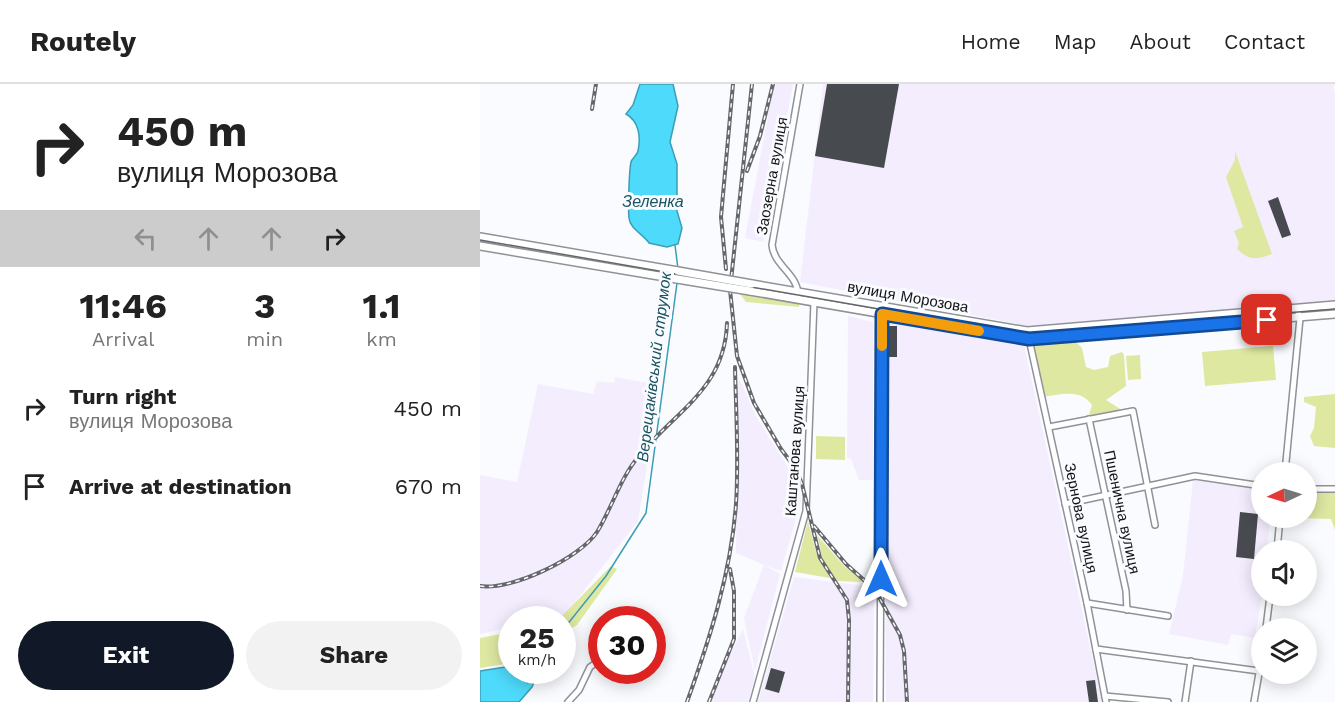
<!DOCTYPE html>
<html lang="en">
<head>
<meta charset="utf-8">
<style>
	body { margin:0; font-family:"Work Sans",sans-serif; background:#f2f2f2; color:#222; height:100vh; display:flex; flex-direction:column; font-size:22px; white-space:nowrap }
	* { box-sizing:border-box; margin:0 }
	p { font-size:20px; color:#767676 }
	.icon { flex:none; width:33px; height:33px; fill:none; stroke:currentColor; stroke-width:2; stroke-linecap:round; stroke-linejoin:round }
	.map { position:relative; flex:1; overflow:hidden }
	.side { display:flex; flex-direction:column; background:#fff; width:480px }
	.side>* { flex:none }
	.top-card { background:#fff; color:#222; overflow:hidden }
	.needle { width:39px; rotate:266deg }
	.tools { position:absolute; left:771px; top:378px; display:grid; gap:12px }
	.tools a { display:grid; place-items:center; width:66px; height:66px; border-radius:50%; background:#fff; box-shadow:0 3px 15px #0003; font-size:30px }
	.speed { position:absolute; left:18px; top:522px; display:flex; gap:12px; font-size:30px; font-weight:700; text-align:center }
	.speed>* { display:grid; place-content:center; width:78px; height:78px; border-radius:50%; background:#fff; box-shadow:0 3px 15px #0003; line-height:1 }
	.speed small { font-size:15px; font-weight:400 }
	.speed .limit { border:9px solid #d22; background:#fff; color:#111 }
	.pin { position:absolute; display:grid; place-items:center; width:51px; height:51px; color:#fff; margin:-26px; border-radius:12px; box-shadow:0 3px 9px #0006 }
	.me { position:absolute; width:66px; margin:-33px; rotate:0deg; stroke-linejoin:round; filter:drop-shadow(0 0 4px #0008) }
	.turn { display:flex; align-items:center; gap:21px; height:126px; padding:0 18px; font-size:27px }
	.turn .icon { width:78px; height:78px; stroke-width:2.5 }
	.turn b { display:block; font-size:42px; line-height:51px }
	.lanes { display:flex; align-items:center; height:57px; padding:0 18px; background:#0003; justify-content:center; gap:30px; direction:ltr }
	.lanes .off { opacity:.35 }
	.eta { display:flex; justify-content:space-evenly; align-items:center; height:102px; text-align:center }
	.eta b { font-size:36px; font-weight:700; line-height:42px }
	.action { display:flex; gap:12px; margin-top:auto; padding:12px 18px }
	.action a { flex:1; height:69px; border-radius:36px; background:#111827; color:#fff; font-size:24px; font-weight:700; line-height:69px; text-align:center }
	.action a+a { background:#f2f2f2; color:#222 }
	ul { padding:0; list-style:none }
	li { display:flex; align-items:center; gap:18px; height:78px; padding:0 18px }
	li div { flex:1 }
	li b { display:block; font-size:22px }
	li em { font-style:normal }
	header { display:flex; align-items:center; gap:36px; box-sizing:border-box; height:84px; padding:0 30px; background:#fff; border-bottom:2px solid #e0e0e0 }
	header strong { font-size:28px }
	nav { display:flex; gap:33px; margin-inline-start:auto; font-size:21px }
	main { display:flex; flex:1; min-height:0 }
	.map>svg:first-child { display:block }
	.industrial { fill:#f4edfe }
	.green { fill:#dfe8a1 }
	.water { fill:#4edafb; stroke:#3c9eb6; stroke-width:1.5 }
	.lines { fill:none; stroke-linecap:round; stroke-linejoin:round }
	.stream { stroke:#3c9eb6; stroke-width:1.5 }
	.building { fill:#474a4f }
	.minor-casing { stroke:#8f9298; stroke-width:8 }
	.major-casing { stroke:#8f9298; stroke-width:10 }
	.minor { stroke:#fff; stroke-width:5 }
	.major { stroke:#fff; stroke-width:7 }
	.tram { stroke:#66676a; stroke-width:1.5 }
	.rail-casing { stroke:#66676a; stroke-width:4 }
	.rail { stroke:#f9fbff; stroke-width:1.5; stroke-dasharray:4.5; stroke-linecap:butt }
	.major-bridge-casing { stroke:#8f9298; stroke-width:10; stroke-linecap:butt }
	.major-bridge { stroke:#fff; stroke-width:7 }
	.route-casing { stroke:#114b97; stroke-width:15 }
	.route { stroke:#1a73e8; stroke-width:10 }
	.slow { stroke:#f59e0b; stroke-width:10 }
	.labels { text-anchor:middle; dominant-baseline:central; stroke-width:6; stroke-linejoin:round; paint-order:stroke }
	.street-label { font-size:15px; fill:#121315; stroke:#f9fbff }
	.water-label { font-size:16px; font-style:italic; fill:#1a5461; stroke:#f9fbff }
</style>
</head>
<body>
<header>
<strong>Routely</strong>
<nav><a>Home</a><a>Map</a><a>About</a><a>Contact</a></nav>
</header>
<main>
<section class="side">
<div class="top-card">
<div class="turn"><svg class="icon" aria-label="right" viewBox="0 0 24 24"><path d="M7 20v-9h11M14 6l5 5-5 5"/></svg><div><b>450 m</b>вулиця Морозова</div></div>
<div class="lanes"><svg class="icon off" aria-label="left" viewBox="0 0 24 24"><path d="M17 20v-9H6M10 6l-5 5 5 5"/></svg><svg class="icon off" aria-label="ahead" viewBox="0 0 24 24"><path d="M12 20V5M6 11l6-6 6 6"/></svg><svg class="icon off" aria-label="ahead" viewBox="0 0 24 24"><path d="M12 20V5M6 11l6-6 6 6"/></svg><svg class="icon" aria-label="right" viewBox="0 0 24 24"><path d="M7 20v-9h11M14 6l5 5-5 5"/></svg></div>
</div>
<div class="eta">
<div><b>11:46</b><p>Arrival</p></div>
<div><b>3</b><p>min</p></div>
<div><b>1.1</b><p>km</p></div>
</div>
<ul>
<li><svg class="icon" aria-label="right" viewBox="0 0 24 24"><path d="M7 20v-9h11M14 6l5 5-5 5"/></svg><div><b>Turn right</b><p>вулиця Морозова</p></div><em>450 m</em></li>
<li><svg class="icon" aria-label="arrive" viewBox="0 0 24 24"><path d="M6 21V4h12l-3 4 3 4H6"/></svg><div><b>Arrive at destination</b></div><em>670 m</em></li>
</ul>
<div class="action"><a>Exit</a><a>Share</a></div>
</section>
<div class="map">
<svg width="855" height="618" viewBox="0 0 855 618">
	<rect width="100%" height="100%" fill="#f9fbff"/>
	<!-- industrial -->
	<g class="industrial">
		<polygon points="294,0 313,0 284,158 265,154"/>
		<polygon points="343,0 855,0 853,3 855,7 855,218 548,242 320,198"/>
		<polygon points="368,232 393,238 393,396 379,396 371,375 367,374"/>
		<polygon points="405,239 475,247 544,261 622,618 406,618"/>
		<polygon points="135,293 180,301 158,437 85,531 66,535 32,536 31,543 0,550 0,391 37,398 58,300 113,310 117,297 134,299"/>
		<polygon points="260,296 277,334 318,399 321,417 301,487 286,482 300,490 275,587 264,534 284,481 256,469 258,298"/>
		<polygon points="713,396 781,405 782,434 790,434 787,466 782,466 782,511 775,554 751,550 748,561 689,550 703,492"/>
		<polygon points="314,493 386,502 394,510 393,618 278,618"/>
		<polygon points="263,545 275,593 268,618 226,618"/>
	</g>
	<!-- green -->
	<g class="green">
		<path d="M 755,67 L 792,170 C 776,176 770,177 757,165 L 759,159 L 754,147 L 763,143 L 746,93 L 755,76 Z"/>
		<polygon points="260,210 319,219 319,223 266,218"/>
		<polygon points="811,228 811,233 536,253 537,248 553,249"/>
		<path d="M 596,258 L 602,264 L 606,283 L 614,286 L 628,283 L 630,272 L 642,268 L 644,271 L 646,302 L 626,316 L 645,328 L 608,334 L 612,321 C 600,304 580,311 562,313 L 551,264 L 558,261 Z"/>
		<polygon points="793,262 796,296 725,302 722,268"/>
		<polygon points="660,271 661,295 648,296 646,272"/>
		<polygon points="855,310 855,364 834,362 830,352 834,344 836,323 824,318 824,313"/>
		<polygon points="336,352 365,353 365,376 336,375"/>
		<polygon points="831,406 855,407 855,446 851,435 817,434 826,434 826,410"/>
		<polygon points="328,437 336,468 350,494 315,488"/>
		<polygon points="337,451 365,483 384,495 380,498 357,497 343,477"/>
		<polygon points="131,482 137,485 97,541 83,549 82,536 79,535"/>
		<polygon points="31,548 31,579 0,584 0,554"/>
	</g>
	<!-- water -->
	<g class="water">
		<path d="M 160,0 L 193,0 L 198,22 L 190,58 L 197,80 L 197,127 L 202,144 L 198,160 L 187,163 L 169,159 C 163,150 150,145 149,134 C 148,125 149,87 151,78 C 152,74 157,72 158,67 C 161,53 159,37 146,30 L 153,21 Z"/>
		<polygon points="31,582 32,586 48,587 48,598 54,591 56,593 52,603 39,618 0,618 0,587"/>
	</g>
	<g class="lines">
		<!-- stream -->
		<g class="stream">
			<polyline points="195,161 198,185"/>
			<polyline points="82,547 126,492 166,429 197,199"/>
		</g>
	</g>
	<!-- building -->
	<g class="building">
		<polygon points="347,0 419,0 404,84 335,72"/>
		<polygon points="798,113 811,151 802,154 788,117"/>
		<rect x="409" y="242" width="8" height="31"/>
		<polygon points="760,428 778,430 774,475 756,473"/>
		<polygon points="291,584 305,588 299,609 285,605"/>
		<polygon points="615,596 618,618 609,618 606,597"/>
	</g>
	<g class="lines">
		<!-- minor casing -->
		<g class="minor-casing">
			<g id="minor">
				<path d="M 318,211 C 318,190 294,182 292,161 L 320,0"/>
				<polyline points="549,255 607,519 626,618"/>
				<polyline points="609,335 646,507 647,526"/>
				<polyline points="569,343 653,327 675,441"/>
				<polyline points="805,388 820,234 817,225"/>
				<polyline points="826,405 855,405"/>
				<polyline points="585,420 715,392 782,402"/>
				<polyline points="797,466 800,434"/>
				<polyline points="607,519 688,532"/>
				<polyline points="786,544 790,512"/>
				<polyline points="616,565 779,587"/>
				<polyline points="625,612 688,618"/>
				<polyline points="88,618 99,606 110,583 122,575"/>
				<polyline points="273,618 326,427 334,218"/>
				<polyline points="400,618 402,230"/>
				<polyline points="705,618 711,577"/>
				<polyline points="774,618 782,572"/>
			</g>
		</g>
		<!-- major casing -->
		<g class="major-casing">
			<g id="major">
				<polyline points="0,153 198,187"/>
				<polyline points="0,162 197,195"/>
				<polyline points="272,200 547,247 855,221"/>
				<polyline points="270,207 549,255 855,230"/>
			</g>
		</g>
		<!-- minor -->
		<use href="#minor" class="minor"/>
		<!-- major -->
		<use href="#major" class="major"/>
		<!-- tram -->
		<polyline class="tram" points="0,156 543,250 855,225"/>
		<!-- rail casing -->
		<g class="rail-casing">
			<g id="rail">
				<polyline points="272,0 250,206 257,272 274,319 301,365 316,385 322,400 340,474 367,516 369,536 368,618"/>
				<polyline points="112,25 116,0"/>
				<polyline points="267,87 280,52 293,0"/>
				<polyline points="246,185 241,133 253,0"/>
				<polyline points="334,442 366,480 395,506 420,551 424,567 427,618"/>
				<path d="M 0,502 C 31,507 100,474 117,448 C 132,424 140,394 159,372 C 195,327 245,305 247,239"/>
				<path d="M 207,618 C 230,554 251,489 256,420 C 259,375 256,328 255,283"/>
				<polyline points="229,618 254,555 254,507 250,485"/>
			</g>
		</g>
		<!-- rail -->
		<use href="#rail" class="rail"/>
		<!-- major-bridge casing -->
		<g class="major-bridge-casing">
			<g id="major-bridge">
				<polyline points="198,187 272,200"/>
				<polyline points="197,195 270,207"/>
			</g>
		</g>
		<!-- major-bridge -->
		<use href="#major-bridge" class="major-bridge"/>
	</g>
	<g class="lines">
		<!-- route casing -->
		<g class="route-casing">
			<polyline id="route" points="401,495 402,230 549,255 787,236"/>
		</g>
		<!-- route -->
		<use href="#route" class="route"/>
		<!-- slow -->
		<polyline class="slow" points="402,262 402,230 499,247"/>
	</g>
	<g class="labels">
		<!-- street labels -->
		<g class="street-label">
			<text transform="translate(292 92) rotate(-80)">Заозерна вулиця</text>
			<text transform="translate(428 213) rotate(10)">вулиця Морозова</text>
			<text transform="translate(315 367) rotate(-86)">Каштанова вулиця</text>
			<text transform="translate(642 428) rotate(78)">Пшенична вулиця</text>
			<text transform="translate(601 434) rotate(78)">Зернова вулиця</text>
		</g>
		<!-- water labels -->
		<g class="water-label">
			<text x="173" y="117">Зеленка</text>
			<text transform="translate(174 283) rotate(-83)">Верещаківський струмок</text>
		</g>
	</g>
</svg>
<div class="tools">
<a><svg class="needle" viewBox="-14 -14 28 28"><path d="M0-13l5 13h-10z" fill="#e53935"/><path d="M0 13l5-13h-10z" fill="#767676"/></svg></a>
<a><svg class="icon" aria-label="sound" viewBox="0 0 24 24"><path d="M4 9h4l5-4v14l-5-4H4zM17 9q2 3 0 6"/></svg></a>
<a><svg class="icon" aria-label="layers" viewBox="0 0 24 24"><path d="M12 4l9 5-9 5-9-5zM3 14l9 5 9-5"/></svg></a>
</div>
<div class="speed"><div>25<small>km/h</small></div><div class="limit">30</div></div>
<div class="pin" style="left:787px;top:236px;background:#d93025"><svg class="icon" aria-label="arrive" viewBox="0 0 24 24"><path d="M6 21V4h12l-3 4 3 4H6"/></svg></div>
<svg class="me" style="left:401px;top:495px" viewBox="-20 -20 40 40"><path d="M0-17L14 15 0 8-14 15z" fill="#1a73e8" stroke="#fff" stroke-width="4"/></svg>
</div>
</main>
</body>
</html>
